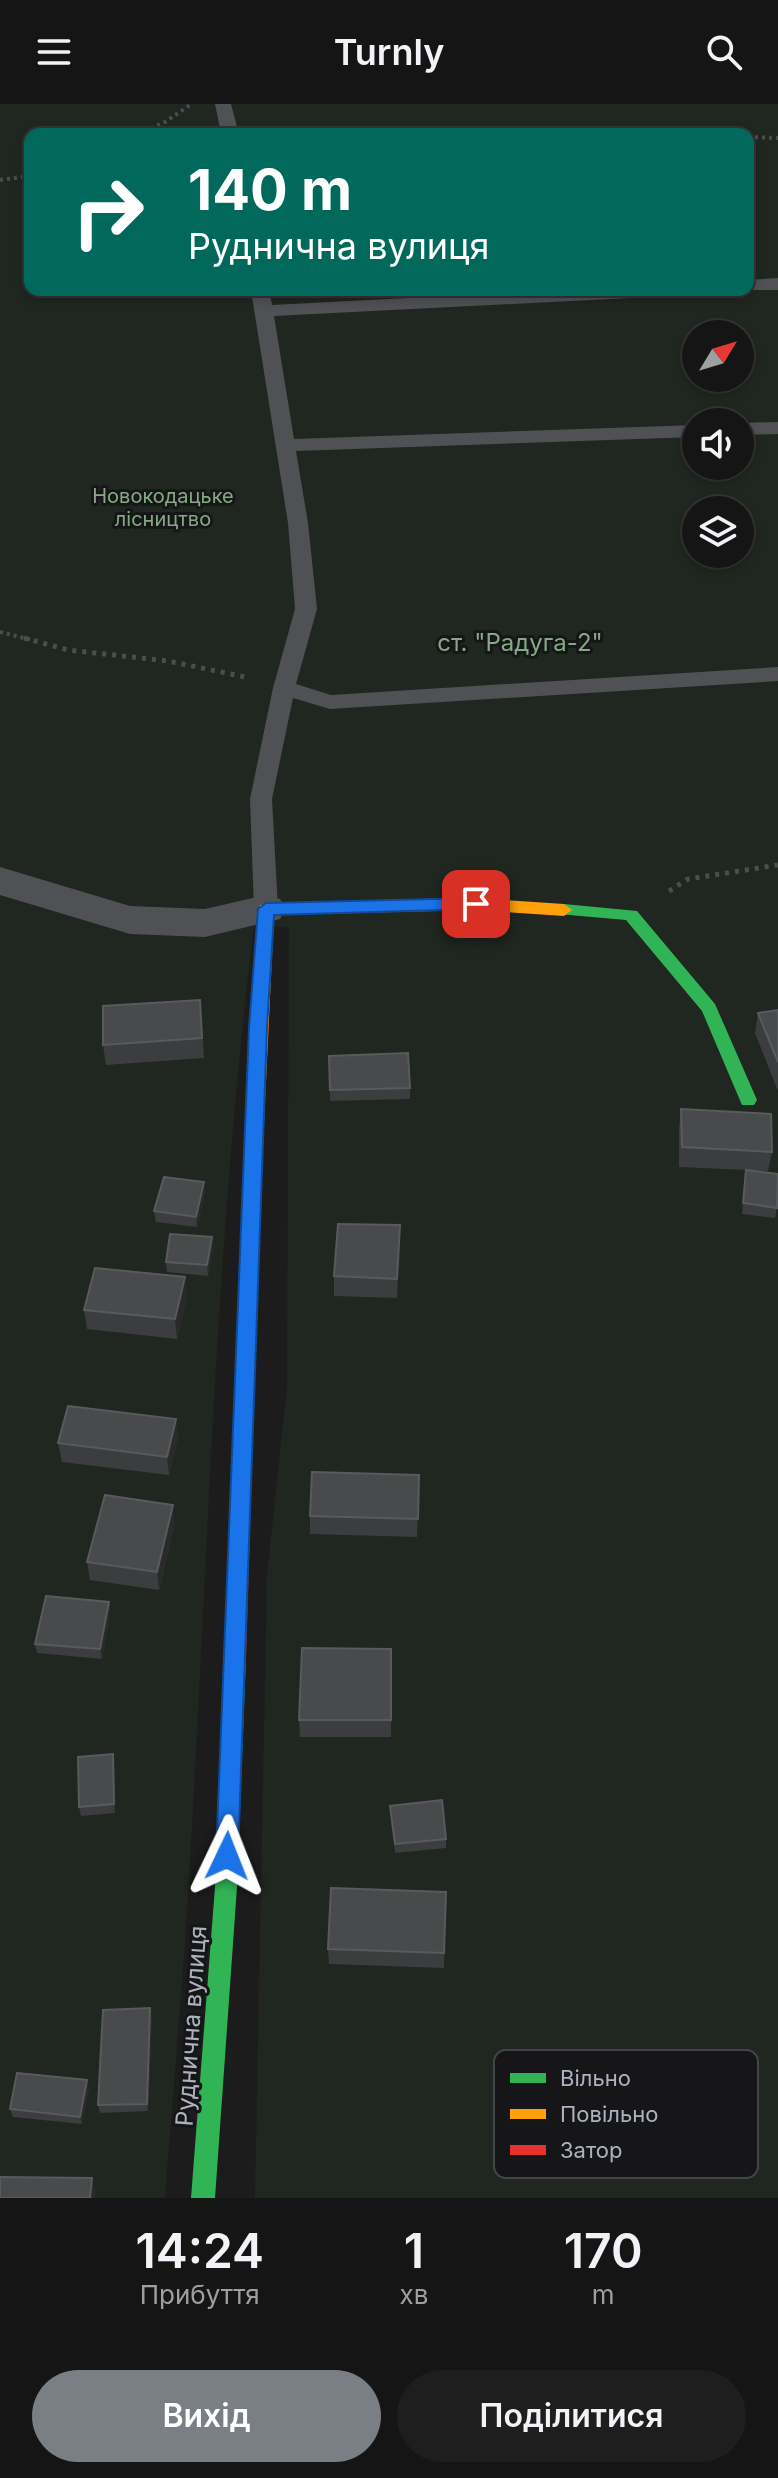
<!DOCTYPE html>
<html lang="uk">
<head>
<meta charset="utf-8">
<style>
	body { margin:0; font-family:Inter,sans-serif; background:#1e1e1e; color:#f1f3f6; height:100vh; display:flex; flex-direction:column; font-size:30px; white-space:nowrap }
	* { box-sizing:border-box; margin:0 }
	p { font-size:26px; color:#9d9fa0 }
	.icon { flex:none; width:44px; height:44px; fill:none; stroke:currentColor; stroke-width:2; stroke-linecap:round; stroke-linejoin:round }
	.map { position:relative; height:2094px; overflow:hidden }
	.panel { display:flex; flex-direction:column; background:#151515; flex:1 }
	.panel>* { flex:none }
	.hud { position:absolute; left:24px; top:24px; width:730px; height:168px; border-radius:16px; box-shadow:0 4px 12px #0003,0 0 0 2px #343434; background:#00695c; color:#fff; overflow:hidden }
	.needle { width:52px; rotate:52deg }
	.controls { position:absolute; left:682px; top:216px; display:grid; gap:16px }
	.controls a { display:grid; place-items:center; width:72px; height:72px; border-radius:50%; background:#151515; box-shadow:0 4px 12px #0003,0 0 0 2px #343434; font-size:40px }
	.pin { position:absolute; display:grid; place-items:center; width:68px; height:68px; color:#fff; margin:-34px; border-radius:16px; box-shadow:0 4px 12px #0006 }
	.me { position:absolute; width:88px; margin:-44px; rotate:2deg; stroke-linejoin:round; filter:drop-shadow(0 0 6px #0008) }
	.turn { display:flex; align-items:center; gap:28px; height:168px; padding:0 32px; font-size:36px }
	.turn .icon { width:104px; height:104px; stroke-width:2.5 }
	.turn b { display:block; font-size:56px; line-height:68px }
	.eta { display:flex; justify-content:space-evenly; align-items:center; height:136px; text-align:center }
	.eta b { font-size:48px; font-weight:600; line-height:56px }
	.primary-button { display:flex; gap:16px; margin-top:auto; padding:16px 32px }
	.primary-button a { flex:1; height:92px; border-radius:48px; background:#7a7e85; color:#fff; font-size:32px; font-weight:600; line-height:92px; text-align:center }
	.primary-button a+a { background:#1e1e1e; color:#f1f3f6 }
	header { display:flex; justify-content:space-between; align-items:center; height:104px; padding:0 32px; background:#151515; font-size:36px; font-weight:600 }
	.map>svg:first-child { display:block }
	.green { fill:#1f2720; fill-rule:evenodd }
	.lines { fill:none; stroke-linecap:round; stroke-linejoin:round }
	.path-far1 { stroke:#4c4d50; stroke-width:4; stroke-dasharray:3 4; stroke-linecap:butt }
	.path { stroke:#4c4d50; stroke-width:5; stroke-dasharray:4 6; stroke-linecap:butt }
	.lane { fill:#505155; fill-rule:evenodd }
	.street { fill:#505155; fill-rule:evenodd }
	.fast { fill:#30b455; fill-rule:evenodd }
	.slow { fill:#ff9f0a; fill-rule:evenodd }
	.jam { fill:#e5322d; fill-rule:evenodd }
	.wall { fill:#3c3d3f }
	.shaded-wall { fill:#2a2a2b }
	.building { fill:#484a4c; stroke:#585a5e; stroke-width:2 }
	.route { fill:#1a73e8; stroke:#114b97; stroke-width:2 }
	.labels { text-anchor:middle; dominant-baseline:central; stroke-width:6; stroke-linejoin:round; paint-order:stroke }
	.far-park-label { font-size:20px; fill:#83aa82; stroke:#161619 }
	.park-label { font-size:24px; fill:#83aa82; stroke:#161619 }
	.street-label { font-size:24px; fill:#acb3be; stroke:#161619 }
	.key { fill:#161619; stroke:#43454b; stroke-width:2 }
	.key-label { font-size:22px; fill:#acb3be }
</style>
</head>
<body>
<header><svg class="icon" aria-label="menu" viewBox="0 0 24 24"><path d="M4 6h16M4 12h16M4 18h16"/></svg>Turnly<svg class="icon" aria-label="search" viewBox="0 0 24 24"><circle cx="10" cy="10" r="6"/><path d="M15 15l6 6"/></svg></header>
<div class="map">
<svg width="778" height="2094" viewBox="0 0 778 2094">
	<rect width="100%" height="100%" fill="#1c1c1c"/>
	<!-- green -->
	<path class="green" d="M 0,0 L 778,0 L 778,2094 L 255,2094 L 267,1471 L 287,1283 L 289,823 L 254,822 C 215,1138 208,1457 189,1774 C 183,1881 173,1988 165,2094 L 0,2094 ZM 30,30 L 748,30 L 748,186 L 30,186 ZM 696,230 L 740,230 L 740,274 L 696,274 ZM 696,318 L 740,318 L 740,362 L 696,362 ZM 696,406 L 740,406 L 740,450 L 696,450 Z"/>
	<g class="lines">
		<!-- path-far1 -->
		<g class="path-far1">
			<polyline points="138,30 165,18 190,1"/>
			<polyline points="504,30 625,30"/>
			<polyline points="748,33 778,34"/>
			<polyline points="0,76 30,72"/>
			<polyline points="0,528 32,536"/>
		</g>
		<!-- path -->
		<g class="path">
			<polyline points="24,534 68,546 168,557 250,574"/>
			<polyline points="669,787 688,775 778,761"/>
		</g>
		<!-- lane -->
		<g class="lane">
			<polygon points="215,0 231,0 239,30 221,30"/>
			<polygon points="778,174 778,186 742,186 748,186 748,176"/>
			<polygon points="251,186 269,186 272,201 562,186 678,186 669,192 274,212 294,335 696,321 696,333 296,347 308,419 317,505 296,580 331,591 778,563 778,577 330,605 293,594 272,695 278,805 274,811 266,813 258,811 254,805 250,695 273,584 295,505 288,419"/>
			<polygon points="778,318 778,330 740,331 740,319"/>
		</g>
		<!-- street -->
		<polygon class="street" points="0,763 130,802 205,805 266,791 280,795 286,805 280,815 205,833 130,830 0,791"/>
		<!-- fast -->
		<g class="fast">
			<polygon points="564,800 637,807 715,900 757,996 754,1001 742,1001 702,907 626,816 558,810 556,806 558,802"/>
			<polygon points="235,1544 242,1546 246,1553 237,1783 215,2094 191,2094 215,1783 224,1553 228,1546"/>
		</g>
		<!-- slow -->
		<polygon class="slow" points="476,794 564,800 572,806 564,812 476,806 274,811 260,1102 257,1107 245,1107 242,1102 260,801"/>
		<!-- jam -->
		<polygon class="jam" points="251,1095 257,1097 260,1102 246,1553 242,1560 235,1562 228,1560 224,1553 242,1102 245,1097"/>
	</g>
	<!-- wall -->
	<g class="wall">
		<polygon points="200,896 204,954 106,961 103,941"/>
		<polygon points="778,906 778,987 755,929 758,909"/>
		<polygon points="329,952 410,984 410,995 330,997"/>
		<polygon points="681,1005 772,1048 768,1067 679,1063 679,1025"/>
		<polygon points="746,1066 777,1104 775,1114 742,1110"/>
		<polygon points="205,1088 197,1123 156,1118 154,1107"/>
		<polygon points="400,1121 397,1194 334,1192 334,1172"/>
		<polygon points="213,1144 208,1172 167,1168 166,1158"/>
		<polygon points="187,1193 177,1235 87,1225 84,1206"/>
		<polygon points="176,1315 178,1334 169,1371 62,1358 58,1339"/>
		<polygon points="419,1371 417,1433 310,1430 310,1412"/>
		<polygon points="175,1419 159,1486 90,1476 87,1458"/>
		<polygon points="109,1498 110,1508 102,1555 37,1549 35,1540"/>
		<polygon points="391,1545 391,1633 300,1633 299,1616"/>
		<polygon points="114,1659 115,1709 81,1712 79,1703"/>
		<polygon points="390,1702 446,1735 446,1744 395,1749"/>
		<polygon points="446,1788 444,1864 329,1860 328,1845"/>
		<polygon points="152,1912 148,2007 100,2009 98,2001"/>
		<polygon points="89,1984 82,2020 13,2013 10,2005"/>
	</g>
	<!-- shaded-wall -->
	<g class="shaded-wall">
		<polygon points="204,1078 205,1088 197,1123 196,1113"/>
		<polygon points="212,1133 213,1144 208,1172 207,1161"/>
		<polygon points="185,1173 187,1193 177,1235 175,1215"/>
		<polygon points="176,1315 178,1334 169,1371 167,1353"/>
		<polygon points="173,1401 175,1419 159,1486 157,1468"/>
		<polygon points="109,1498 110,1508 102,1555 100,1545"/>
		<polygon points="113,1650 114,1659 115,1709 114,1700"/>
		<polygon points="150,1904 152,1912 148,2007 147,2000"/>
		<polygon points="87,1976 89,1984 82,2020 80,2013"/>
		<polygon points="92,2074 96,2087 95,2094 90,2094"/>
	</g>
	<!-- building -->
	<g class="building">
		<polygon points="200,896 202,934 103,941 103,902"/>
		<polygon points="778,906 778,958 758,909"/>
		<polygon points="408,949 410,984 330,986 329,952"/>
		<polygon points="681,1005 771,1010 772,1048 682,1043"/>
		<polygon points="746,1066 778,1070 777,1104 743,1099"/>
		<polygon points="164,1073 204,1078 196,1113 154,1107"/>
		<polygon points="338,1120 400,1121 397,1175 334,1172"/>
		<polygon points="170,1130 212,1133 207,1161 166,1158"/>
		<polygon points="95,1164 185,1173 175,1215 84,1206"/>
		<polygon points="68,1302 176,1315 167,1353 58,1339"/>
		<polygon points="312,1368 419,1371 418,1415 310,1412"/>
		<polygon points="105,1391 173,1401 157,1468 87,1458"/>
		<polygon points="46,1492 109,1498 100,1545 35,1540"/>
		<polygon points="302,1544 391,1545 391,1616 299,1616"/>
		<polygon points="113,1650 114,1700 79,1703 78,1653"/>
		<polygon points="442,1696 446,1735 395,1740 390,1702"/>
		<polygon points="331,1784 446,1788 444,1849 328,1845"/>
		<polygon points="150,1904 147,2000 98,2001 103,1906"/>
		<polygon points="17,1969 87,1976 80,2013 10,2005"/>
		<polygon points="0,2073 92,2074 90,2094 0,2094"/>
	</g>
	<!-- route -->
	<polygon class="route" points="476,794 485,800 476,805 274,811 267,924 238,1752 235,1759 227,1762 219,1759 216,1752 249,924 258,805 266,799"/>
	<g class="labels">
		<!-- far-park labels -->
		<g class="far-park-label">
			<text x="163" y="392">Новокодацьке<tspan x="163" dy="23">лісництво</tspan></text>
		</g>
		<!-- park labels -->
		<g class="park-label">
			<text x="520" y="538">ст. "Радуга-2"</text>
		</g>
		<!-- street labels -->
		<g class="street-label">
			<text transform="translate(191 1922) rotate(-86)">Руднична вулиця</text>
		</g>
	</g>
	<!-- legend -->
	<rect x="494" y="1946" width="264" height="128" rx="12" class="key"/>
	<rect x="510" y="1969" width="36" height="10" fill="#30b455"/>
	<rect x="510" y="2005" width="36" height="10" fill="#ff9f0a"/>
	<rect x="510" y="2041" width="36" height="10" fill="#e5322d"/>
	<g class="key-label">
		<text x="560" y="1982">Вільно</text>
		<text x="560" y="2018">Повільно</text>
		<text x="560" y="2054">Затор</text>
	</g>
</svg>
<div class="controls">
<a><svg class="needle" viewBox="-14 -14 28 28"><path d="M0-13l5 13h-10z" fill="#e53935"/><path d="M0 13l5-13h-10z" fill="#9d9fa0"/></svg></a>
<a><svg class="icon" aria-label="sound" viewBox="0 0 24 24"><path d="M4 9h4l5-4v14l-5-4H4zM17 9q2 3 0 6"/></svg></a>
<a><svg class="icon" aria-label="layers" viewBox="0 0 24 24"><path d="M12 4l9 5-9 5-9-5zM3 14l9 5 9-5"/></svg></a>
</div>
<div class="pin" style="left:476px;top:800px;background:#d93025"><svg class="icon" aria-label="arrive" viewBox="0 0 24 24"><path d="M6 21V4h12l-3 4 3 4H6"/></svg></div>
<svg class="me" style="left:227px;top:1752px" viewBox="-20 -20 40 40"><path d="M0-17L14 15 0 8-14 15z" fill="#1a73e8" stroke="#fff" stroke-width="4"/></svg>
<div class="hud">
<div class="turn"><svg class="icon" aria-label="right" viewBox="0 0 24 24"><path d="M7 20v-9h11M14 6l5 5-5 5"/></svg><div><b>140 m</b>Руднична вулиця</div></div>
</div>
</div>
<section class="panel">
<div class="eta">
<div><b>14:24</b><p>Прибуття</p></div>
<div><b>1</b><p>хв</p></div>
<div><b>170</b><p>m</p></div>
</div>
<div class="primary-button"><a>Вихід</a><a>Поділитися</a></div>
</section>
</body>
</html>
